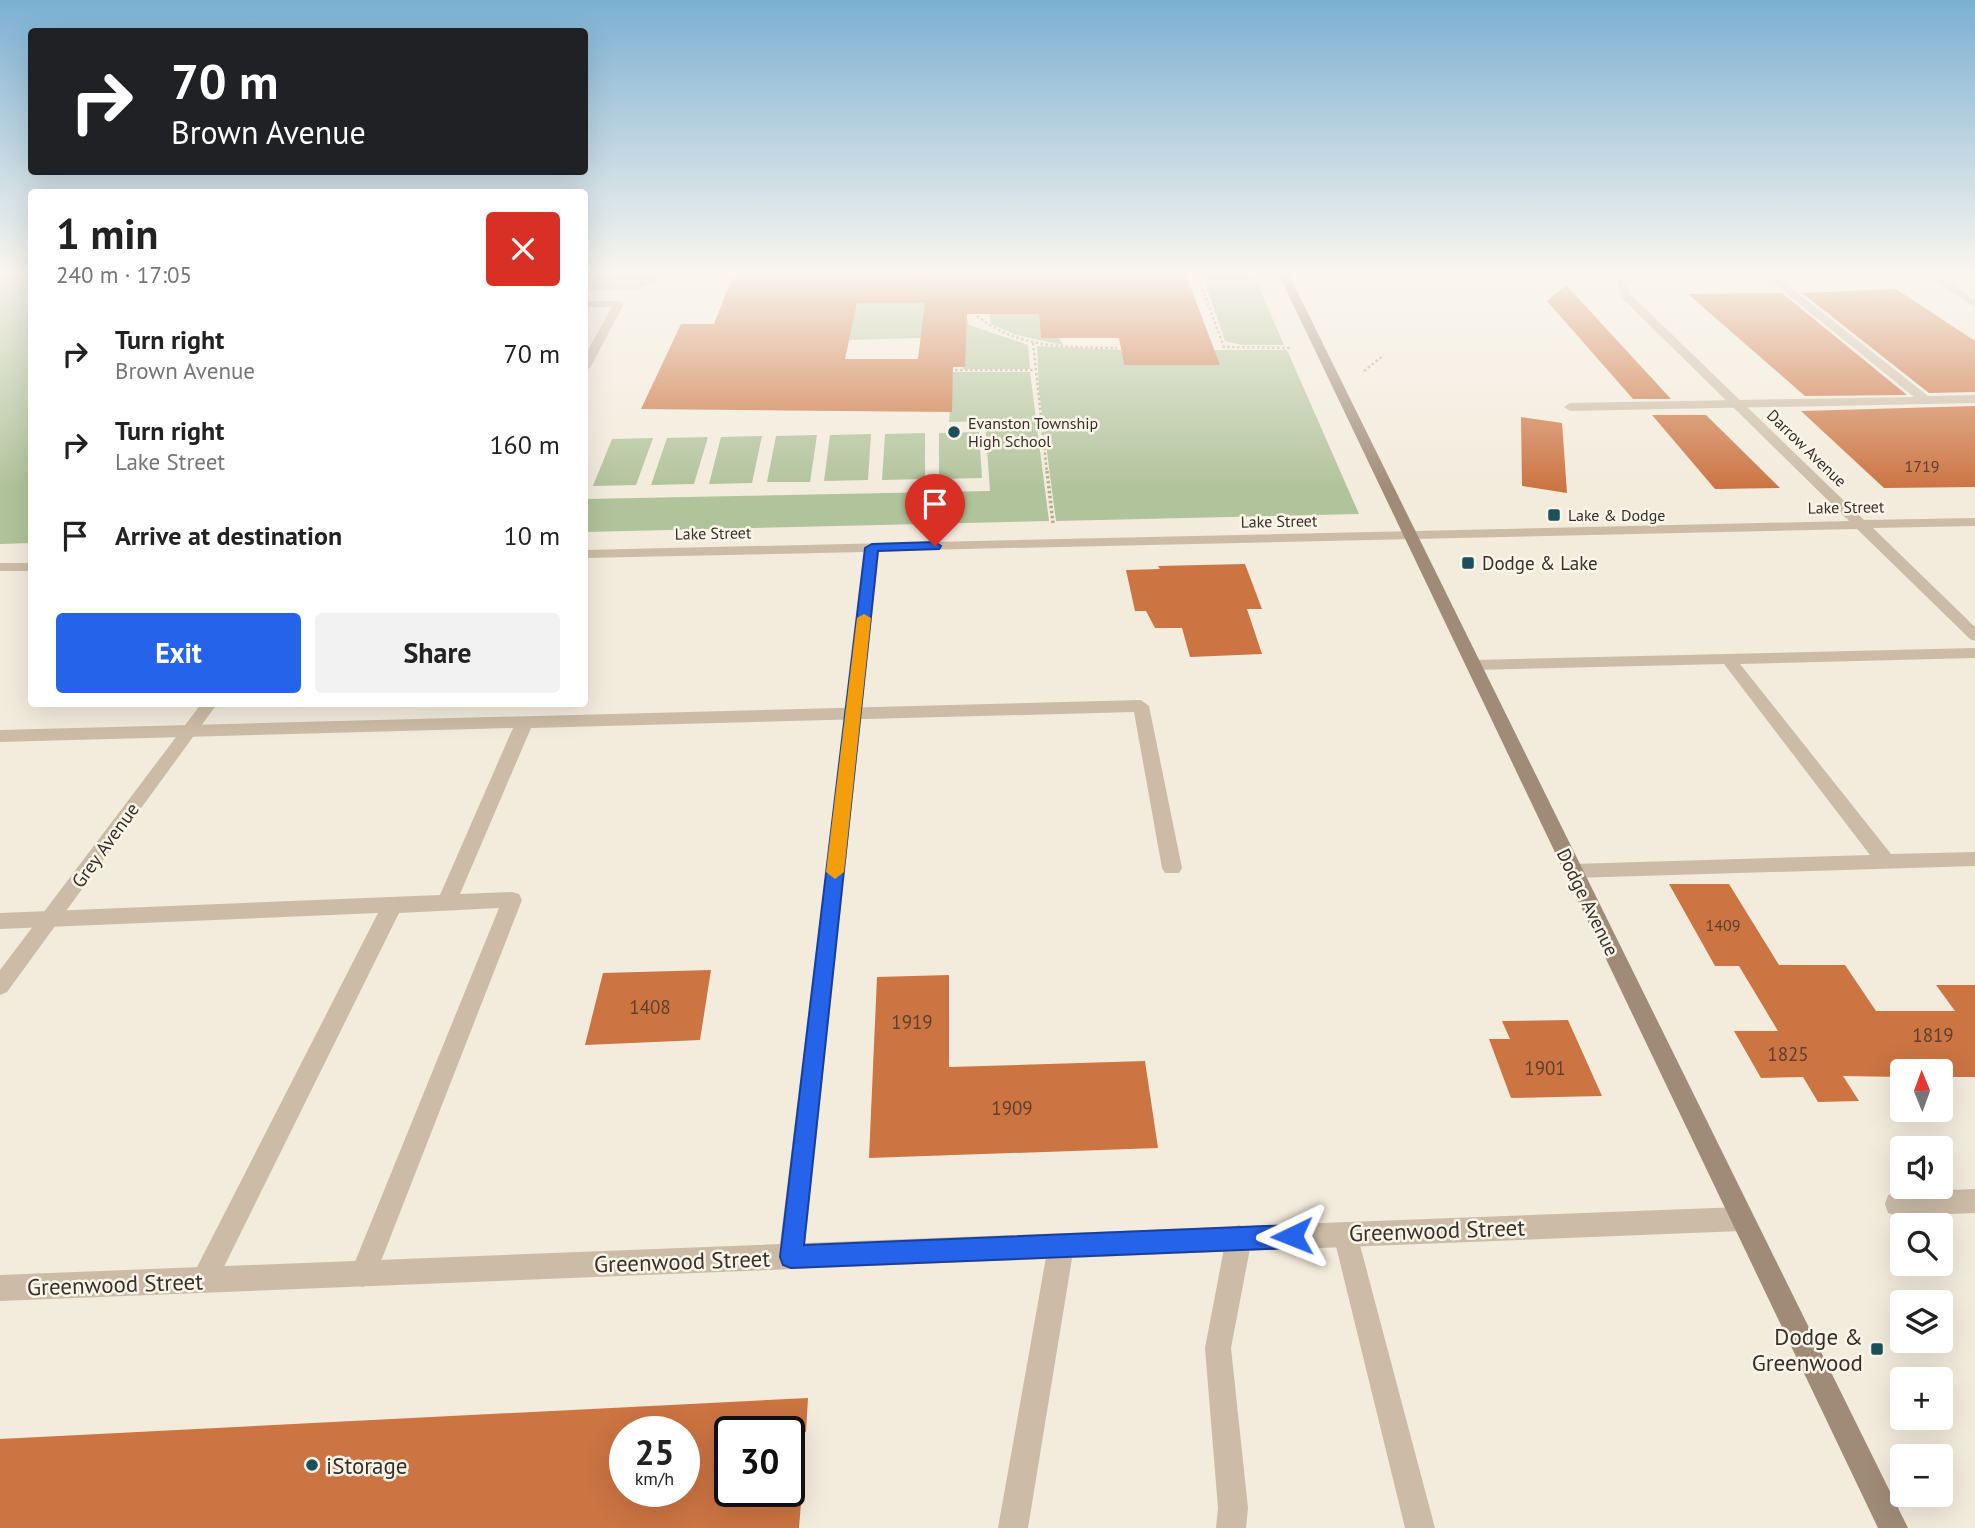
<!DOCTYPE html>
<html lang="en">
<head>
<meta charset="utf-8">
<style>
	body { margin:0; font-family:"PT Sans",sans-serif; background:#f2f2f2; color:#222; height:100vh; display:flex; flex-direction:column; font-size:26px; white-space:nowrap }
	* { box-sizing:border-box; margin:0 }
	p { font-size:23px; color:#767676 }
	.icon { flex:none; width:38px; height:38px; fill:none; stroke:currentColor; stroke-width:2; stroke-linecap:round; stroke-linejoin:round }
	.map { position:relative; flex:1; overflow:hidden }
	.drawer { position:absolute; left:28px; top:189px; width:560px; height:518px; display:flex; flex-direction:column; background:#fff; border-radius:7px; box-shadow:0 7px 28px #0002 }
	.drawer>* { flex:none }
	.top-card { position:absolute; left:28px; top:28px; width:560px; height:147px; border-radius:7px; box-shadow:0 7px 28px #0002; background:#202124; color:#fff; overflow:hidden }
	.needle { width:46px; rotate:359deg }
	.tools { position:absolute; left:1890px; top:1059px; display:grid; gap:14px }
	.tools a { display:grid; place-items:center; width:63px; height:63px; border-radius:7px; background:#fff; box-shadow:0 7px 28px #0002; font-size:35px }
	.speed { position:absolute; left:609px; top:1416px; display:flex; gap:14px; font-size:35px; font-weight:700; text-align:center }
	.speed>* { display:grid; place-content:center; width:91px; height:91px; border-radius:50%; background:#fff; box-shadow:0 7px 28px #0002; line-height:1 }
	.speed small { font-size:18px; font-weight:400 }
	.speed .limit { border:4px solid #111; border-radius:10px; background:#fff; color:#111 }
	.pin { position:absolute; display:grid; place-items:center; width:60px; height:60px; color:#fff; margin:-72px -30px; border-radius:50% 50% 50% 0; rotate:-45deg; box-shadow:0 0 7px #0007 }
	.pin .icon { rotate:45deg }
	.me { position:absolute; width:77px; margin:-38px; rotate:268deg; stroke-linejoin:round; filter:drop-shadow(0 0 5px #0008) }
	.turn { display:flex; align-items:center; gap:24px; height:147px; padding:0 28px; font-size:32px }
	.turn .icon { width:91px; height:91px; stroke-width:2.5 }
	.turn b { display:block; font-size:49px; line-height:60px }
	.round { display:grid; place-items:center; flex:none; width:74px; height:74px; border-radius:7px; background:#f2f2f2 }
	.overview { display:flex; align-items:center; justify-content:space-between; height:119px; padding:0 28px }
	h1 { font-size:42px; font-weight:700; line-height:52px }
	.action { display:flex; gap:14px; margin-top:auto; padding:14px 28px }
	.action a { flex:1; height:80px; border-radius:7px; background:#2563eb; color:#fff; font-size:28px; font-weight:700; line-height:80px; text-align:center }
	.action a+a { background:#f2f2f2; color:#222 }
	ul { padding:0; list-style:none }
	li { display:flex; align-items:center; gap:21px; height:91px; padding:0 28px }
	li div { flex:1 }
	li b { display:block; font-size:26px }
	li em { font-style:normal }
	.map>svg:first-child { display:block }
	.green { fill:#b1c39b }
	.building { fill:#cc7442; fill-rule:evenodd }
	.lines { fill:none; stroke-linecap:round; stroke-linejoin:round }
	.path-far1 { stroke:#b8a791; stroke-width:2.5; stroke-dasharray:2.5 2.5; stroke-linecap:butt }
	.path { stroke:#b8a791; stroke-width:3.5; stroke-dasharray:2.5 2.5; stroke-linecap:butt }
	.service { fill:#ccbca7; fill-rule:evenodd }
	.minor { fill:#ccbca7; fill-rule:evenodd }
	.secondary { fill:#a08b78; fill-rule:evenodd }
	.route { fill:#2563eb; stroke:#184099; stroke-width:2 }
	.slow { fill:#f59e0b }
	.poi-dot { fill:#1b505c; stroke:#fbf4e9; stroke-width:2.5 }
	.labels { text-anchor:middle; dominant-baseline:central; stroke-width:5; stroke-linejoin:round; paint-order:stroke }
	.far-poi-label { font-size:16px; fill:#382f28; stroke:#fbf4e9; text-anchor:start }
	.far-street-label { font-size:16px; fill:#382f28; stroke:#fbf4e9 }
	.number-label { font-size:16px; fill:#5d402e }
	.poi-label { font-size:19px; fill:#382f28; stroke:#fbf4e9; text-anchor:start }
	.street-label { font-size:19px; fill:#382f28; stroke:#fbf4e9 }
	.near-number-label { font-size:19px; fill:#5d402e }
	.near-street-label { font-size:23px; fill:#382f28; stroke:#fbf4e9 }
	.near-poi-label { font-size:23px; fill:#382f28; stroke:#fbf4e9; text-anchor:end }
</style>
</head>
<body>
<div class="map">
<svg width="1975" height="1528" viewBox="0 0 1975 1528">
	<rect width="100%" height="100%" fill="#f3ebdc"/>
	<!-- green -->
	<g class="green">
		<polygon points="0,275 31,275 31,543 0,544"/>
		<polygon points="588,275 670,275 635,290 585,290"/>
		<polygon points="1246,275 1255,278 1284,345 1241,345 1225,341 1203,276"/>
		<polygon points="857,303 953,303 951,337 849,340"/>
		<polygon points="990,314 1039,314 1041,338 1059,338 1063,345 1016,335 991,324"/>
		<polygon points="967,320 969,325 1028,345 1030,369 963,369"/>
		<polygon points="1037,346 1121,350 1124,364 1214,350 1287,350 1359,514 1056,521 1039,391"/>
		<polygon points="953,372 1030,372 1049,521 585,532 585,499 990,491 985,421 949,422"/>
		<polygon points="979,432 982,478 939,479 939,433"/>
		<polygon points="925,433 925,479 882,480 885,434"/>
		<polygon points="871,434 868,480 824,481 830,435"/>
		<polygon points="817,435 810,482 767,482 776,436"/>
		<polygon points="762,436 752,483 709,484 721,437"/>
		<polygon points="708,437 694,484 651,485 667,438"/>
		<polygon points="653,438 636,485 593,486 612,439"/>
	</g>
	<!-- building -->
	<g class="building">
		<path d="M 733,275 L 1186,275 L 1220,365 L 1124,365 L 1119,338 L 1041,338 L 1039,314 L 967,314 L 965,367 L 953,367 L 952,412 L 641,409 L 681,324 L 714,324 ZM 857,303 L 925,303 L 918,359 L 845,359 Z"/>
		<polygon points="1566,285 1671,399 1633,399 1547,301"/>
		<polygon points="1896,289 1975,341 1975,392 1929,393 1802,293"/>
		<polygon points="1782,293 1907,395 1805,396 1688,294"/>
		<polygon points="1975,406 1975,487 1884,488 1801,411"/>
		<polygon points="1652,415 1706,415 1780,488 1715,489"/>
		<polygon points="1521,417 1562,423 1567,493 1522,486"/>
		<polygon points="1245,564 1262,609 1247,609 1262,654 1190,657 1182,628 1155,628 1146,611 1135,611 1126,570 1160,569 1158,566"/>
		<polygon points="1669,884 1729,884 1779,965 1845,965 1876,1011 1955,1011 1936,985 1975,985 1975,1077 1941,1077 1941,1071 1902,1071 1902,1077 1843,1076 1859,1101 1818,1102 1803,1077 1761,1078 1734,1031 1778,1031 1739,966 1715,966"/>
		<polygon points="711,970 700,1040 585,1045 603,973"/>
		<polygon points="949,975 949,1067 1145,1061 1158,1148 869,1158 877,977"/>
		<polygon points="1568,1020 1602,1096 1511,1098 1489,1039 1510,1039 1502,1021"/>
		<path d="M 808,1398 L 806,1432 L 730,1432 L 730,1491 L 802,1491 L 799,1528 L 0,1528 L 0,1439 ZM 625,1432 L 684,1432 L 684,1491 L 625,1491 Z"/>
	</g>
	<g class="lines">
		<!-- path-far1 -->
		<g class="path-far1">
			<polyline points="1197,275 1224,347 1290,348"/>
			<path d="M 977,316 C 1018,349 1067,347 1117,348"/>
			<polyline points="1033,343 1047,473"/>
			<polyline points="955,370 1035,370"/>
			<polyline points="1364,371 1384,355"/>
		</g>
		<!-- path -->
		<polyline class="path" points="1047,471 1053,523"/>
		<!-- service -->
		<g class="service">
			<polygon points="1764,275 1775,275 1928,396 1975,395 1975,403 1570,411 1564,407 1570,403 1914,397"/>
			<polygon points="584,301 619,301 624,304 590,368 584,371 584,357 612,307 584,307"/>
			<polygon points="1975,648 1975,658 1740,664 1891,854 1975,852 1975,866 1573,878 1566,876 1563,871 1566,866 1573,864 1870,855 1724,664 1473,670 1465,665 1473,660"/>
			<polygon points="1141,700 1149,706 1182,868 1179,873 1165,873 1162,868 1134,712 531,728 460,894 512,892 519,894 522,900 376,1274 372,1283 363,1287 354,1283 350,1274 499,908 399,913 213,1289 204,1293 195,1289 191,1280 195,1271 378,913 0,929 0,913 440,895 513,728 0,742 0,730"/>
			<polygon points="1345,1222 1354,1225 1357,1234 1435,1528 1405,1528 1333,1234 1336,1225"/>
			<polygon points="1239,1225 1248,1229 1252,1238 1231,1348 1248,1508 1246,1528 1216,1528 1218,1508 1205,1348 1226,1238 1230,1229"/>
			<polygon points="1061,1233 1070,1237 1074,1246 1028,1528 998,1528 1048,1246 1052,1237"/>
		</g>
		<!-- minor -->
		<g class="minor">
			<polygon points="1638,275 1656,275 1626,284 1630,294 1864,520 1975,518 1975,526 1873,528 1975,627 1975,641 1970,639 1857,529 879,551 805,1243 1741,1207 1750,1210 1753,1219 1750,1228 1741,1231 0,1301 0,1275 780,1244 865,552 584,558 584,550 1849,521 1621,297 1618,280"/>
			<polygon points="1925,275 1937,275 1975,300 1975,307"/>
			<rect x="0" y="563" width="32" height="8"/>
			<polygon points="201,704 217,704 7,992 0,995 0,970"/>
			<polygon points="1975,1189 1975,1213 1897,1216 1888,1213 1885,1204 1888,1195 1897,1192"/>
		</g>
		<!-- secondary -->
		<polygon class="secondary" points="1279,275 1289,275 1908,1528 1878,1528"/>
	</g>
	<!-- sky -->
	<linearGradient id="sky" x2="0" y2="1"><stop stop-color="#7bb0d2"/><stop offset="0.56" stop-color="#faf6ef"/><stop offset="1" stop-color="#faf6ef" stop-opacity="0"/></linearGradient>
	<rect width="1975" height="489" fill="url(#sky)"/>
	<!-- route -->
	<polygon class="route" points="935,542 941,546 939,549 878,551 804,1245 1292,1225 1300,1228 1303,1236 1300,1244 1292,1248 791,1268 783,1265 780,1257 865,548 872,544"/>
	<!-- slow -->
	<polygon class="slow" points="864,614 871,618 844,872 835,879 826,872 857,618"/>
	<!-- markers -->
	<g class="poi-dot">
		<circle cx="954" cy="432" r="7"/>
		<rect x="1547" y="508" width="14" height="14" rx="3.5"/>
		<rect x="1461" y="556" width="14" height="14" rx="3.5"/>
		<rect x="1870" y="1342" width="14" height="14" rx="3.5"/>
		<circle cx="312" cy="1465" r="7"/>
	</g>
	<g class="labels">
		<!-- far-poi labels -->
		<g class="far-poi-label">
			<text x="968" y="423">Evanston Township<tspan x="968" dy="18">High School</tspan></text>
			<text x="1568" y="515">Lake &amp; Dodge</text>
		</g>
		<!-- far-street labels -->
		<g class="far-street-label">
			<text transform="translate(1807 448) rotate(44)">Darrow Avenue</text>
			<text transform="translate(1846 507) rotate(-1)">Lake Street</text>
			<text transform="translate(1279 521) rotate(-1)">Lake Street</text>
			<text transform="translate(713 533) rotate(-1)">Lake Street</text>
		</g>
		<!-- number labels -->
		<g class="number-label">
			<text x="1922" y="466">1719</text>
			<text x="1723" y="925">1409</text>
		</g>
		<!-- poi labels -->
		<g class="poi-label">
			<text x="1482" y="563">Dodge &amp; Lake</text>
		</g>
		<!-- street labels -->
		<g class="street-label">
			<text transform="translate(105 845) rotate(-54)">Grey Avenue</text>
			<text transform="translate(1588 902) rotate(64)">Dodge Avenue</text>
		</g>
		<!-- near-number labels -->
		<g class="near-number-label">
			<text x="650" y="1007">1408</text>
			<text x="912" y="1022">1919</text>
			<text x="1933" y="1035">1819</text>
			<text x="1788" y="1054">1825</text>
			<text x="1545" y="1068">1901</text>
			<text x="1012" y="1108">1909</text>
		</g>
		<!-- near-street labels -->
		<g class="near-street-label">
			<text transform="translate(1437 1230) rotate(-2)">Greenwood Street</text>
			<text transform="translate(682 1261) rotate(-2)">Greenwood Street</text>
			<text transform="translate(115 1284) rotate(-2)">Greenwood Street</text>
		</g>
		<!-- near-poi labels -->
		<g class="near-poi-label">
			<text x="1863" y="1336">Dodge &amp;<tspan x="1863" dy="26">Greenwood</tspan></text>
			<text x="326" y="1465" text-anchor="start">iStorage</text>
		</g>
	</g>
</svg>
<div class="tools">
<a><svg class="needle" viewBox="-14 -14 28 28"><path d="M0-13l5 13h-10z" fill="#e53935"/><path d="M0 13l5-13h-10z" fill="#767676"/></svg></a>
<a><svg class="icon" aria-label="sound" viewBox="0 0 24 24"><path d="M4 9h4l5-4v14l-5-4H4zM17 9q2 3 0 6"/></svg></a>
<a><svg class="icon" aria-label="search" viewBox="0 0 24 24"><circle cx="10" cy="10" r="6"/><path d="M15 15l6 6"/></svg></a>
<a><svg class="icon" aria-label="layers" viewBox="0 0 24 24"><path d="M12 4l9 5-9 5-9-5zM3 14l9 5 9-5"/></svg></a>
<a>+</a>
<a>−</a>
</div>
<div class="speed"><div>25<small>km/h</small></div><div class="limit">30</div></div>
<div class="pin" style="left:935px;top:546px;background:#d93025"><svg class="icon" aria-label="arrive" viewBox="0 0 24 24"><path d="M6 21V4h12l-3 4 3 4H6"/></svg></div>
<svg class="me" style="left:1292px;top:1236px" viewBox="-20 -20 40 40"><path d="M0-17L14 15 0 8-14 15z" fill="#2563eb" stroke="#fff" stroke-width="4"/></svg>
<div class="top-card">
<div class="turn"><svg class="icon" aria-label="right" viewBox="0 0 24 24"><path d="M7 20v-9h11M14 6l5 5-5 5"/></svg><div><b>70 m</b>Brown Avenue</div></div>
</div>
<section class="drawer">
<div class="overview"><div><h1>1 min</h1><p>240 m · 17:05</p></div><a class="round" style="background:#d93025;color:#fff"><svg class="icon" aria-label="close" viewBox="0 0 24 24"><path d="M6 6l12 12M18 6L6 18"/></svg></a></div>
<ul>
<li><svg class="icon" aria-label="right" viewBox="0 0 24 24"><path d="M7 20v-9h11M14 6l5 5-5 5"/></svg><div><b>Turn right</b><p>Brown Avenue</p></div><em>70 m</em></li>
<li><svg class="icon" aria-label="right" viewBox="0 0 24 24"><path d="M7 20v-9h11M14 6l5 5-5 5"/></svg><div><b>Turn right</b><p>Lake Street</p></div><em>160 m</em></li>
<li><svg class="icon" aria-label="arrive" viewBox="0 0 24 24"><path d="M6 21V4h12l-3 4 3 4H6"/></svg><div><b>Arrive at destination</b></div><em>10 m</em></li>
</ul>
<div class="action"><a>Exit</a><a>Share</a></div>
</section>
</div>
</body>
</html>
